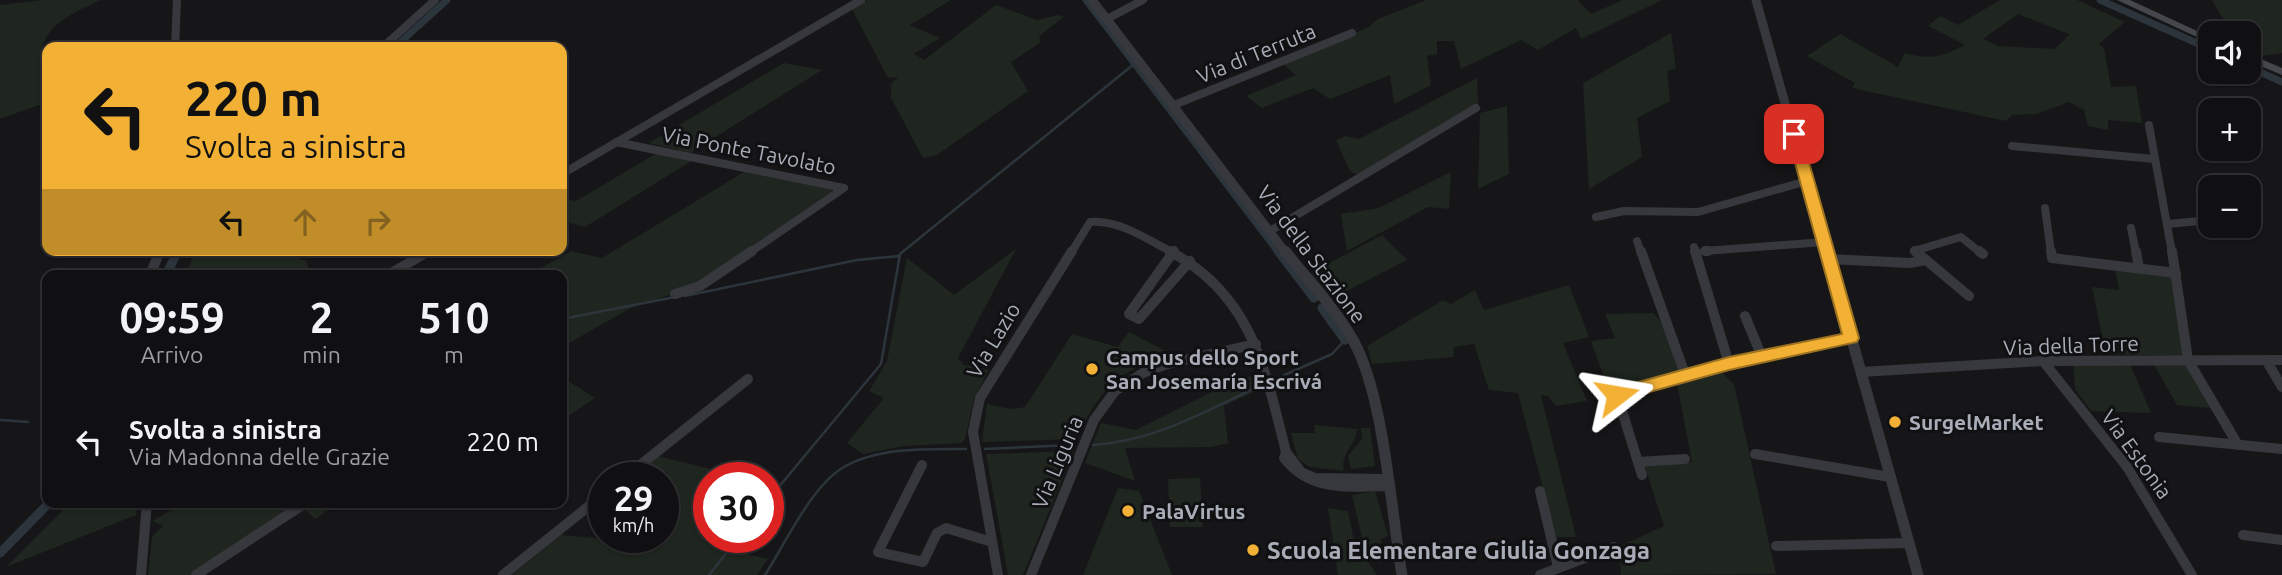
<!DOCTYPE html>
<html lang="it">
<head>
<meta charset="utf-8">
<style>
	body { margin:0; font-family:Ubuntu,sans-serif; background:#1e1e20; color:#f1f3f6; height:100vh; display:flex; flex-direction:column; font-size:26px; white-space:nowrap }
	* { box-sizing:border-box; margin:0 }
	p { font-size:23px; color:#9c9d9f }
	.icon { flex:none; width:38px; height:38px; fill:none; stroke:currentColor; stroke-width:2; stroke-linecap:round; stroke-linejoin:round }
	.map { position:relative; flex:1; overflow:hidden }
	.side { position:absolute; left:42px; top:270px; width:525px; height:238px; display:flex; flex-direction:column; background:#101012; border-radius:14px; box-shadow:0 2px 5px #0004,0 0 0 2px #303032 }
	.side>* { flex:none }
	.banner { position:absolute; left:42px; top:42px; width:525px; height:214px; border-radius:14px; box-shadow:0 2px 5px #0004,0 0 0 2px #303032; background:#f2b134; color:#111; overflow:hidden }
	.buttons { position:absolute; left:2198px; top:21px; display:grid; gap:14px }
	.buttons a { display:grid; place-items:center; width:63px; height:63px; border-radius:14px; background:#101012; box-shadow:0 2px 5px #0004,0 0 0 2px #303032; font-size:35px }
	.speed { position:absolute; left:588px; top:462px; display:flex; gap:14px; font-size:35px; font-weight:700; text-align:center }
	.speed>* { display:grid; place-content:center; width:91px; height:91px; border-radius:50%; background:#101012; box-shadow:0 2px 5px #0004,0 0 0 2px #303032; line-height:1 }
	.speed small { font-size:18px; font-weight:400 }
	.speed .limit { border:10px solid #d22; background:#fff; color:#111 }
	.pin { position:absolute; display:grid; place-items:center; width:60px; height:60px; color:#fff; margin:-30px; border-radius:14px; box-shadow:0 4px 10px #0006 }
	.me { position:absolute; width:77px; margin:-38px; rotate:76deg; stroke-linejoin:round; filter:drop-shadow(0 0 5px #0008) }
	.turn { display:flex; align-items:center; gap:24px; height:147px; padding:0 28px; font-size:32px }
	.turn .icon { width:91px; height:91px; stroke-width:2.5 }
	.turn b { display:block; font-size:49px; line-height:60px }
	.lanes { display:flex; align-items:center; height:66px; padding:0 28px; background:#0003; justify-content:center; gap:35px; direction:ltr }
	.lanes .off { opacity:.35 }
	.eta { display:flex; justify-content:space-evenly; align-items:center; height:119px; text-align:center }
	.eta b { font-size:42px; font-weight:700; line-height:49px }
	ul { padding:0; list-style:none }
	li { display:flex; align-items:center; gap:21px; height:105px; padding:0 28px }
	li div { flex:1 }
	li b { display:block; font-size:26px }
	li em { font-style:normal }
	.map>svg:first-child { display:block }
	.green { fill:#1e261f; fill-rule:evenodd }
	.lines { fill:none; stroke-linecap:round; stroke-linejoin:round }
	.stream { stroke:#2c353c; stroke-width:2.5 }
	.canal-far1 { stroke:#2c353c; stroke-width:7 }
	.canal { stroke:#2c353c; stroke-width:9 }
	.minor-far1 { stroke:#37383d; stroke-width:8 }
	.minor { stroke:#37383d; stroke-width:10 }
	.tertiary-far1 { stroke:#37383d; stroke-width:9 }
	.tertiary { stroke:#37383d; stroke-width:11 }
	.secondary { fill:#45474d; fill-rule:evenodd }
	.route { fill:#f2b134; stroke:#9d7322; stroke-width:2 }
	.poi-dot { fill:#f2b134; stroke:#111113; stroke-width:2.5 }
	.labels { text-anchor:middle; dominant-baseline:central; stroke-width:6; stroke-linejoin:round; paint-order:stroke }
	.street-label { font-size:21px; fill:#a8adb8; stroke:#111113 }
	.poi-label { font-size:21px; font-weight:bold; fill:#a8adb8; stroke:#111113; text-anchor:start }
	.near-poi-label { font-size:24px; font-weight:bold; fill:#a8adb8; stroke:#111113; text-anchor:start }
</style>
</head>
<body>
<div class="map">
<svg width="2282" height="575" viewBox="0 0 2282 575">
	<rect width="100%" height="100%" fill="#161618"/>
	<!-- green -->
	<g class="green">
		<path d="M 43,0 L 100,0 C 76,12 47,22 41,52 L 47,49 L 47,102 L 0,119 L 0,5 Z"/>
		<polygon points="867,0 951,0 910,25 940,38 914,54 924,60 996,5 1037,20 1058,15 1064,17 1039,36 1041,42 1011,62 1028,91 937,155 923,158 891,98 891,84 898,77 888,78 852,9"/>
		<polygon points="1426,0 1578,0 1591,14 1623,0 1662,0 1581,39 1576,28 1538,50 1521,40 1461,69 1454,41 1437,41 1437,54 1427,56 1431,85 1394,104 1390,75 1330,99 1313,88 1262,108 1246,96 1296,75 1281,63 1367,28 1378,19"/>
		<path d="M 2000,0 L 2077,0 L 2125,22 L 2099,44 L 2104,48 L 2111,87 L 2136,86 L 2142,123 L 2108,120 L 2108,130 L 2088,126 L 2084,110 L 2069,102 L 2037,114 L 2012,115 L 2006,121 L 1852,88 L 1855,83 L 1807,56 L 1840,34 L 1898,67 L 1905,53 C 1929,60 1943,57 1965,45 L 1928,26 L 1940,16 L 1958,25 ZM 2018,14 L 2069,34 L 2069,35 L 2055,49 L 1998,46 L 1983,39 Z"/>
		<polygon points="2212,0 2282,0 2282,53 2261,56 2249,51 2249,33 2240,33 2222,17"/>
		<polygon points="1671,33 1676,68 1667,71 1670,101 1637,118 1642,157 1589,189 1583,83"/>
		<polygon points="784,63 822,70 690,153 649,143"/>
		<polygon points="1477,78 1478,103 1475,107 1358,175 1350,171 1336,140 1346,136 1358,139 1363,137"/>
		<polygon points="1507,106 1509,174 1478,189 1480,113"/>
		<polygon points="657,153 693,160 585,227 562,221 562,198 576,201"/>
		<polygon points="744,172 830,188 832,191 696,285 629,309 562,347 562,275 541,275 545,272 541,268 571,251 602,258"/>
		<polygon points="1451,172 1449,209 1428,207 1347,251 1341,214 1379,208"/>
		<polygon points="1382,235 1407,260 1331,299 1311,273"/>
		<polygon points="1016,249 958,358 964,365 989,369 974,399 965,439 961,443 904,446 863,454 847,443 884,398 869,391 887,361 907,258 954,295"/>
		<polygon points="195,250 279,250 307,261 308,267 300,275 186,275"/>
		<polygon points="2115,268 2170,274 2185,356 2106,354 2092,287 2119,290"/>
		<polygon points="1569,285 1589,337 1563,343 1587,401 1556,406 1548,396 1541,395 1576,537 1556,537 1518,393 1489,390 1474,344 1454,347 1453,357 1372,364 1367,346 1443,300 1451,304 1475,290 1484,310"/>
		<polygon points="1653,313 1663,324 1679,373 1610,393 1591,341 1615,338 1605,314"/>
		<path d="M 1129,332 L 1173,355 C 1118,369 1100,389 1076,439 L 982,442 L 987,404 L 1010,409 L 1025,407 L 1072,334 L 1118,347 Z"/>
		<polygon points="2073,363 2130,364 2151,413 2091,411 2075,389"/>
		<polygon points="2153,363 2185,363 2211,408 2177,405"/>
		<polygon points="1721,372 1734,384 1776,574 1621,575 1620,546 1664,526 1644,464 1692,462 1677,383"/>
		<polygon points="1255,375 1262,388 1224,406 1228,443 1211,447 1125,448 1135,481 1085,463 1101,423 1136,430 1226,385"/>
		<polygon points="562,377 595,398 562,420"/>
		<path d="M 1314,425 L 1357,429 C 1356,446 1340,452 1344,471 L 1310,467 L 1298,459 L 1291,433 L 1315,433 Z"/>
		<polygon points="1361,428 1370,428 1375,466 1351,469 1348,456 1362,439"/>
		<polygon points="1074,451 1023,575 1008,575 986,454"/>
		<polygon points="657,456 727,473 724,478 709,478 709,537 737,537 727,550 768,559 757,575 512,575 561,535 615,540 663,537 663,479 668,473 646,464"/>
		<polygon points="1200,478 1203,527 1170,527 1168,479"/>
		<polygon points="1118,488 1139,491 1172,575 1083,575"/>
		<polygon points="1375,491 1388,536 1381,539 1381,564 1362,538 1352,495"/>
		<polygon points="71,502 137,502 136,515 6,567"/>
		<polygon points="184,502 340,502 315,519 299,504 192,575 148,575 152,537 163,526 153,521"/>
		<polygon points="1328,508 1348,511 1354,541 1377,575 1338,575"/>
	</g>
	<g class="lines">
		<!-- stream -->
		<g class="stream">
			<polyline points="685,296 857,260 899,256"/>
			<polyline points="562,319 675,297"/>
			<polyline points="1280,377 1332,354 1345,340"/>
			<polyline points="0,420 28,422"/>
			<path d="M 1093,445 C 1154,441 1205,412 1259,386"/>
			<polyline points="985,449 1072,445"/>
			<polyline points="768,500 881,364 900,254 1134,64"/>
			<polyline points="709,575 739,537"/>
			<path d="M 765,575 C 785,544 812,485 844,467 C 879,447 927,449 966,449"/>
		</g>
		<!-- canal-far1 -->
		<g class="canal-far1">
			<polyline points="1086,0 1279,253"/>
			<polyline points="2100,0 2210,49"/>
			<polyline points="395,47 447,0"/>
			<polyline points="2249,67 2282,82"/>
			<polyline points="177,253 178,250"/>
		</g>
		<!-- canal -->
		<g class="canal">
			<polyline points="1278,251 1314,298"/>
			<polyline points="166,275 178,251"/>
			<polyline points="1322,308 1345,340"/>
			<polyline points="0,553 50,502"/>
		</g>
		<!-- minor-far1 -->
		<g class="minor-far1">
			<polyline points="1107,19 1143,0"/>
			<polyline points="175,47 177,0"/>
			<polyline points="383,47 435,0"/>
			<polyline points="1174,105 1352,33"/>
			<polyline points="2149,125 2172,253"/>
			<polyline points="616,142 844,188 749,253"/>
			<polyline points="2012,146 2154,159"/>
			<polyline points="562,174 861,0"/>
			<polyline points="2045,208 2051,253"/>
			<polyline points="1596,217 1624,211 1698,212 1807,181"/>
			<polyline points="2168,224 2210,220"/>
			<polyline points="2131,228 2136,253"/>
			<polyline points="1270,231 1476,108"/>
			<polyline points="1637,241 1641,253"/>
			<polyline points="1694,247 1696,253"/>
			<polyline points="1705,251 1824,242"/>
			<polyline points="159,253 160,250"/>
			<polyline points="426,253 430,250"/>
			<path d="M 1071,253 L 1090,222 C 1120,220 1147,239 1173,253"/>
			<polyline points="1916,253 1914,251 1961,237 1981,253"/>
		</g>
		<!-- minor -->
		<g class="minor">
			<path d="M 1169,251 C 1252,294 1265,369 1286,452"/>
			<polyline points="1174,251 1129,314 1139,319 1190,261"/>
			<polyline points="1641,251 1686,377"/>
			<polyline points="1695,251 1729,364"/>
			<polyline points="1705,251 1708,251"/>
			<polyline points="1915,251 1926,260"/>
			<polyline points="1979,251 1983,254"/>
			<polyline points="2051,251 2052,258 2176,273"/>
			<polyline points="2136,251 2139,268"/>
			<polyline points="2172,251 2188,360"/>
			<polyline points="1829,259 1910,263 1926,260 1969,296"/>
			<polyline points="150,275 160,251"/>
			<polyline points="388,275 429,251"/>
			<polyline points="675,294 700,286 752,251"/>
			<polyline points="1745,316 1762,357"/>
			<polyline points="2188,360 2238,445"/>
			<polyline points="2266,360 2282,387"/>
			<polyline points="2043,361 2127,467 2192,575"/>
			<polyline points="1861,372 2043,361 2282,360"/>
			<polyline points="2159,437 2282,449"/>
			<polyline points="1755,454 1890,477"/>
			<polyline points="1638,462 1685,459"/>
			<polyline points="922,465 878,552 923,562 937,533 946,528 992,542"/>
			<polyline points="1642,475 1617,395 1729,364 1851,338"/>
			<polyline points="624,478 748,379"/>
			<path d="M 1386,479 L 1315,478 L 1301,472 L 1286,452 L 1284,458 C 1310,492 1348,487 1387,486"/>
			<polyline points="1540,491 1558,567"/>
			<polyline points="2243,535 2282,540"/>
			<polyline points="1776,546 1909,543"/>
			<polyline points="141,575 147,502"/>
			<polyline points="196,575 301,506"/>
			<polyline points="503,575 604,494"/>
			<polyline points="998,575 973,432 980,398 1072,251"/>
			<polyline points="1031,575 1094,420 1115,391 1143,373 1167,364 1256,344"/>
			<polyline points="1540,575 1614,547"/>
		</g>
		<!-- tertiary-far1 -->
		<g class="tertiary-far1">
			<polyline points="1092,0 1286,253"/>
			<polyline points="1756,0 1827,253"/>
		</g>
		<!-- tertiary -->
		<g class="tertiary">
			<path d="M 1285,251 C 1307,279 1335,308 1353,340 C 1384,395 1391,511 1402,575"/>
			<polyline points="1827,251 1918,575"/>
		</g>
		<!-- secondary -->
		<g class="secondary">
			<polygon points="2117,0 2130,0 2210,37 2210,43"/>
			<polygon points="2249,54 2282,68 2282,75 2249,61"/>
		</g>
	</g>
	<!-- route -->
	<polygon class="route" points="1794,129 1801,134 1859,338 1857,342 1729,370 1617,401 1611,399 1608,395 1617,388 1729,357 1842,334 1787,134"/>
	<!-- markers -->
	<g class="poi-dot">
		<circle cx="1092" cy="369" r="7"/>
		<circle cx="1895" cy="422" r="7"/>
		<circle cx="1128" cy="511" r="7"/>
		<circle cx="1253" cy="550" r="7"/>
	</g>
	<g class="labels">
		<!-- street labels -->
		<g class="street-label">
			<text transform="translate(1256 53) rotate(-22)">Via di Terruta</text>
			<text transform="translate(749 150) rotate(11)">Via Ponte Tavolato</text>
			<text transform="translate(1312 254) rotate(53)">Via della Stazione</text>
			<text transform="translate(993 340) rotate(-59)">Via Lazio</text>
			<text transform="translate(2071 345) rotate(-2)">Via della Torre</text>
			<text transform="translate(2137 454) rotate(54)">Via Estonia</text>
			<text transform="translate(1057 462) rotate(-67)">Via Liguria</text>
		</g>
		<!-- poi labels -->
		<g class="poi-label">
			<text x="1106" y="357">Campus dello Sport<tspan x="1106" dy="24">San Josemaría Escrivá</tspan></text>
			<text x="1909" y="422">SurgelMarket</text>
			<text x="1142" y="511">PalaVirtus</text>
		</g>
		<!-- near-poi labels -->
		<g class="near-poi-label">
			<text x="1267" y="550">Scuola Elementare Giulia Gonzaga</text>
		</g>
	</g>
</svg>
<div class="buttons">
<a><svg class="icon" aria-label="sound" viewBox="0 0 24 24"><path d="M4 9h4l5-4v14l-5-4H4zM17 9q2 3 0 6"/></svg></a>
<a>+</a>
<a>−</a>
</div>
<div class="speed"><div>29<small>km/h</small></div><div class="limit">30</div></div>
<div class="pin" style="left:1794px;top:134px;background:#d93025"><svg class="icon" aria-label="arrive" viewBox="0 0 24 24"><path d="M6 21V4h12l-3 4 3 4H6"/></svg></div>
<svg class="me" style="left:1617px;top:395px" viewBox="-20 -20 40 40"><path d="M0-17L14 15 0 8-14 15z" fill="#f2b134" stroke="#fff" stroke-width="4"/></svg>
<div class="banner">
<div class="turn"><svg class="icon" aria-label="left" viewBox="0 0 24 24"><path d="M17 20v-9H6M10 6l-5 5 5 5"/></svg><div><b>220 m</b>Svolta a sinistra</div></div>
<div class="lanes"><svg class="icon" aria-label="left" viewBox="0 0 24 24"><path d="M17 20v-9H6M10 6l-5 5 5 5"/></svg><svg class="icon off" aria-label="ahead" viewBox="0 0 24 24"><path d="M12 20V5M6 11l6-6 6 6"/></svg><svg class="icon off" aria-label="right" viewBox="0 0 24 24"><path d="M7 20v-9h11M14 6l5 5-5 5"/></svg></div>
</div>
<section class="side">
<div class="eta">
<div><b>09:59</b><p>Arrivo</p></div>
<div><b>2</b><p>min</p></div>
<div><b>510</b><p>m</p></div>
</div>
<ul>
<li><svg class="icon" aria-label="left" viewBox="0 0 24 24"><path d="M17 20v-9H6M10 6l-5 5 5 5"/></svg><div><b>Svolta a sinistra</b><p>Via Madonna delle Grazie</p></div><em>220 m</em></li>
</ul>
</section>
</div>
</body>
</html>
